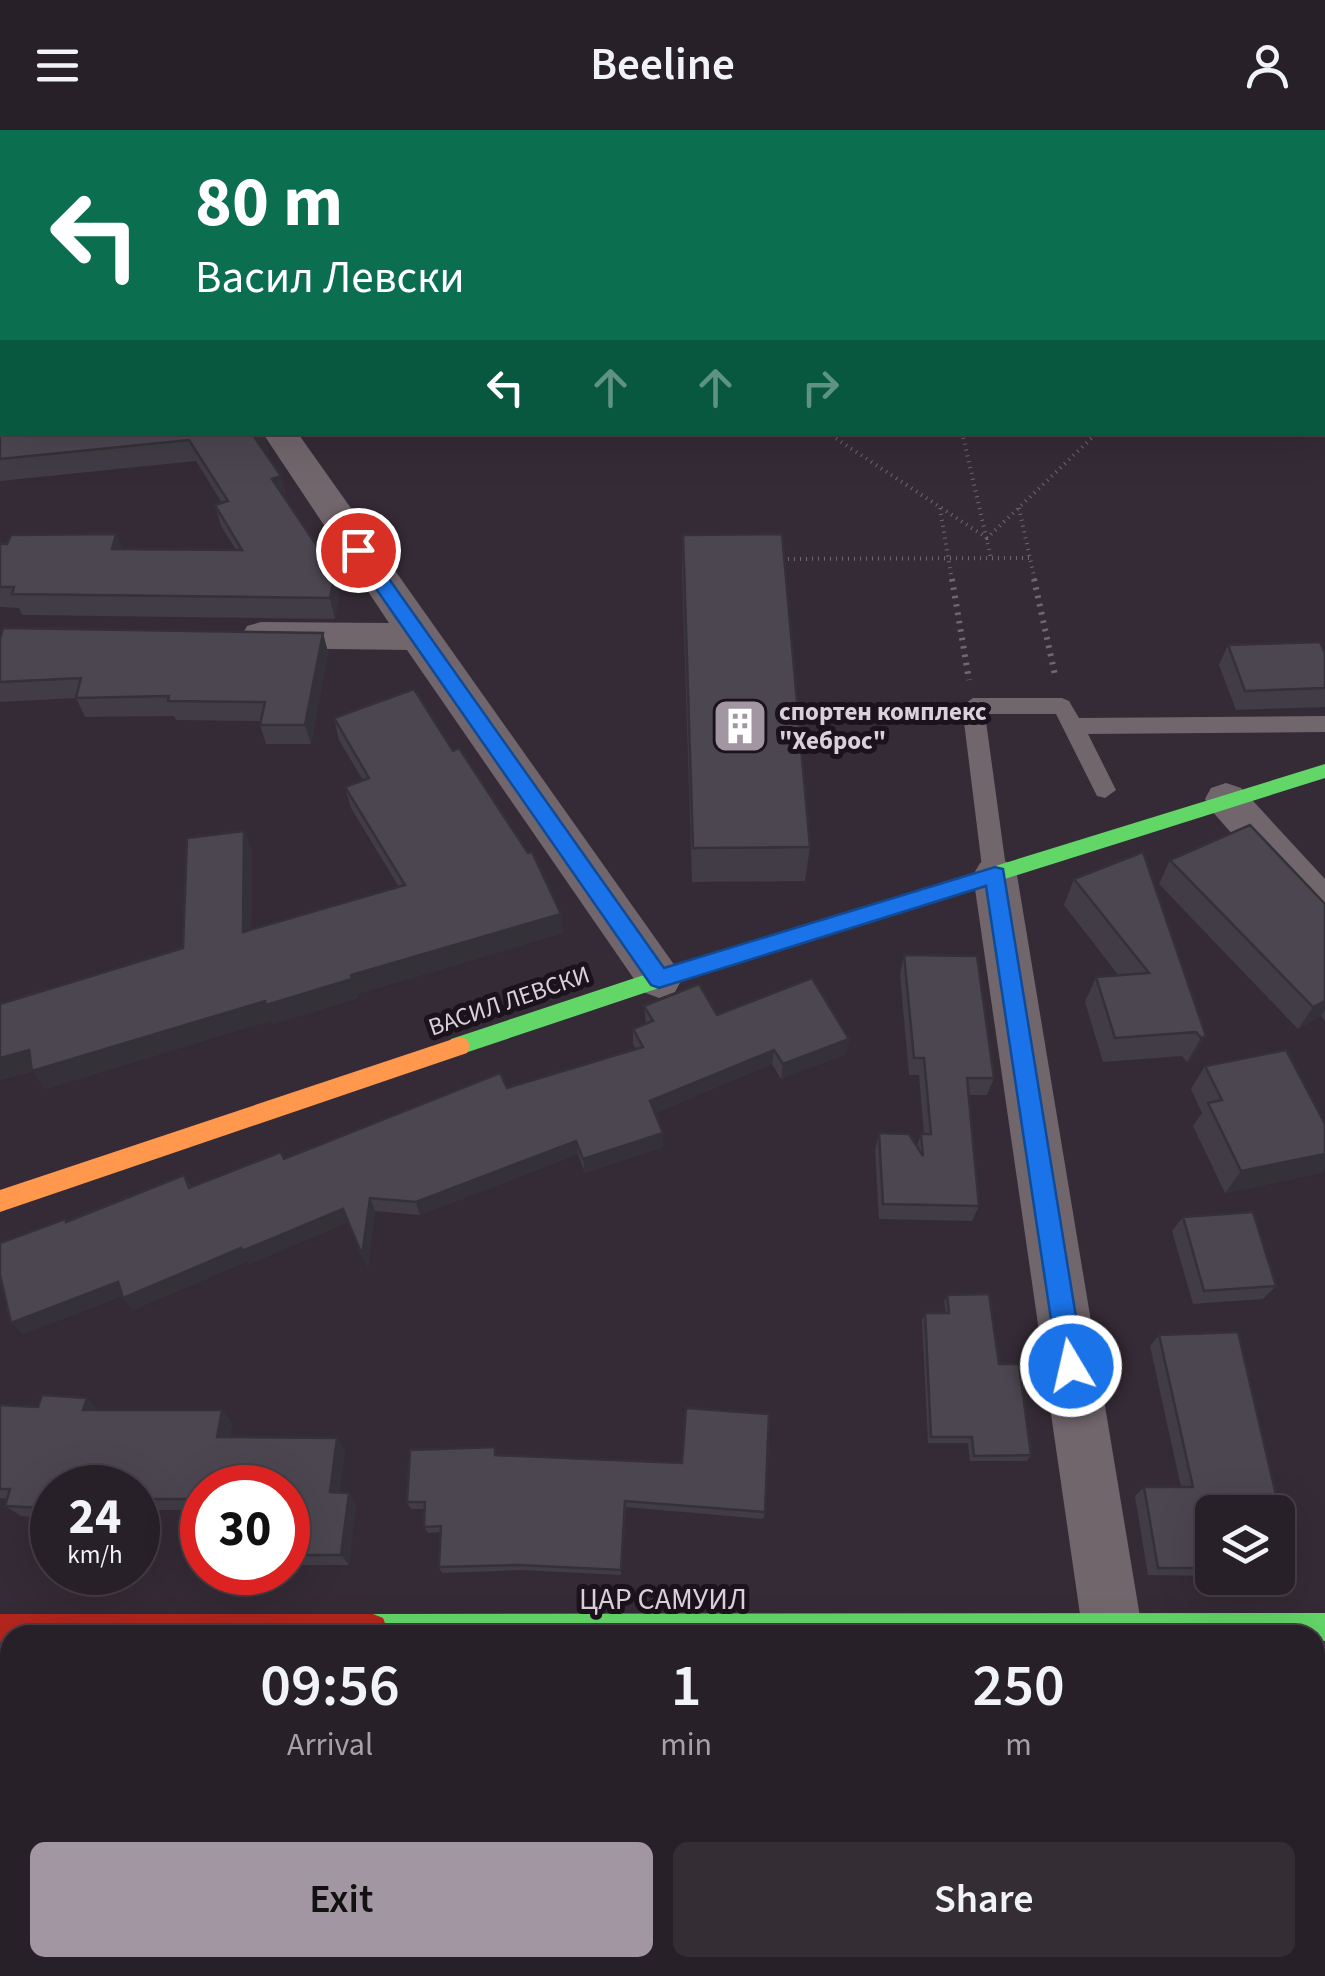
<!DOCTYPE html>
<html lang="en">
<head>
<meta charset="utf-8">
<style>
	body { margin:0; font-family:"Source Sans 3",sans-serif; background:#342d34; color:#f1f3f6; height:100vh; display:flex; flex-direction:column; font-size:38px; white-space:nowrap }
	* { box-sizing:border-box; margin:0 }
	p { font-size:32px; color:#a5a3a8 }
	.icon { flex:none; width:55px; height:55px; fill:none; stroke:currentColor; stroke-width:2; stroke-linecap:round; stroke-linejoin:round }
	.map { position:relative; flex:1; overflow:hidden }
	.drawer { position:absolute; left:0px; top:1495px; width:1325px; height:352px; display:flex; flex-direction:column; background:#282028; border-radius:30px 30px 0 0; box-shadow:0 10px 40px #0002,0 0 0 2px #443e45 }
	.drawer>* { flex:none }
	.banner { position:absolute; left:0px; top:0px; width:1325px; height:305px; box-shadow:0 10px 40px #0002,0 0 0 2px #443e45; background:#0b6e4f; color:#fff; overflow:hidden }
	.controls { position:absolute; left:1195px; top:1365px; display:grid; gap:20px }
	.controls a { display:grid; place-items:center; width:100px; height:100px; border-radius:15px; background:#282028; box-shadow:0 10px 40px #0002,0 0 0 2px #443e45; font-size:50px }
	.speed { position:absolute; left:30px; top:1335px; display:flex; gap:20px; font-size:50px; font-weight:700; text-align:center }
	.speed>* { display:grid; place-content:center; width:130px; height:130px; border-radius:50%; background:#282028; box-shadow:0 10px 40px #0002,0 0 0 2px #443e45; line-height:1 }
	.speed small { font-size:25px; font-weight:400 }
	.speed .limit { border:15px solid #d22; background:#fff; color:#111 }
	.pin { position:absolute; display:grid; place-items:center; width:85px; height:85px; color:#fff; margin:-42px; border:5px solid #fff; border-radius:50%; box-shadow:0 2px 10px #0007 }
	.me { position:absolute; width:110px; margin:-55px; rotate:351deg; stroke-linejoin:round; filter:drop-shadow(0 0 8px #0008) }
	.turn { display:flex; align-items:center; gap:35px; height:210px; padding:0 30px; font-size:45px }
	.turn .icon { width:130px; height:130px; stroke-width:2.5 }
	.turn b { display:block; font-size:70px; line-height:85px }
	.lanes { display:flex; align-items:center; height:95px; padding:0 30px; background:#0003; justify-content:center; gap:50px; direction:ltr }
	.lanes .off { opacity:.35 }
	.eta { display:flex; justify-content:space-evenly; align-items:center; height:170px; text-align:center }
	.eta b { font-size:60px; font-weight:600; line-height:70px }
	.primary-button { display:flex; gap:20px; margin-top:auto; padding:20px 30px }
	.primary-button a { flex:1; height:115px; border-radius:15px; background:#a196a1; color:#111; font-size:40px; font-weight:600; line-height:115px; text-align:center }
	.primary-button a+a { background:#342d34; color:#f1f3f6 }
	header { display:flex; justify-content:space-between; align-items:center; height:130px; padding:0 30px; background:#282028; font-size:45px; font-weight:600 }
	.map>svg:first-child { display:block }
	.green { fill:#674948 }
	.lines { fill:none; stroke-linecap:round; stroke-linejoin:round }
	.path-far1 { stroke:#71676d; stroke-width:4; stroke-dasharray:1 5; stroke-linecap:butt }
	.path { stroke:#71676d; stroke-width:6; stroke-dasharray:2.5 6; stroke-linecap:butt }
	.lane { fill:#71666c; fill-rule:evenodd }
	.street { fill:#71666c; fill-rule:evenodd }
	.fast { fill:#63d668; fill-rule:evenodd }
	.slow { fill:#ff974d; fill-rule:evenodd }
	.jam { fill:#b3261e; fill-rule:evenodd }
	.wall { fill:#413c45 }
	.shaded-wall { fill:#353138 }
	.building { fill:#4c4650; stroke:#353138; stroke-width:2.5 }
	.route { fill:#1a73e8; stroke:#114b97; stroke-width:2.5 }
	.labels { text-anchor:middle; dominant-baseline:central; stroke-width:10; stroke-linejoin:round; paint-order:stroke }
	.poi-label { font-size:25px; font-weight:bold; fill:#dbcfdb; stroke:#1b131c; text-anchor:start }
	.street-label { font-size:25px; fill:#dbcfdb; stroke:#1b131c }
	.near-street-label { font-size:30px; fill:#dbcfdb; stroke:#1b131c }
</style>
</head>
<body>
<header><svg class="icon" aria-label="menu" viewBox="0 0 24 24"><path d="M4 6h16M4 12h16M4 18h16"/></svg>Beeline<svg class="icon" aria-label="person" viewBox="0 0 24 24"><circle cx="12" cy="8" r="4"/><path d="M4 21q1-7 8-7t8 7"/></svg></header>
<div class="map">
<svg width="1325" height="1846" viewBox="0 0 1325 1846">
	<rect width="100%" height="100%" fill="#352b36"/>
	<!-- green -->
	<polygon class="green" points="677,0 1111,0 1112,2 677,2"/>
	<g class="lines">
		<!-- path-far1 -->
		<g class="path-far1">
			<polyline points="826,302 987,408 1098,302"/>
			<polyline points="962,302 991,428"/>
			<polyline points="940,378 952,451"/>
			<polyline points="1019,378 1035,451"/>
			<polyline points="776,429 1030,428"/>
		</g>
		<!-- path -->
		<g class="path">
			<polyline points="952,449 969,550"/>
			<polyline points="1034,449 1055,545"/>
		</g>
		<!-- lane -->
		<polygon class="lane" points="973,568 1062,568 1069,571 1079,588 1325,586 1325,602 1088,604 1116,660 1105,668 1097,666 1056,584 985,584 1007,745 995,754 983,745 962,576"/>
		<!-- street -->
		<g class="street">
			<polygon points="262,302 297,302 675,836 682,849 675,862 659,868 643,862 407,520 261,518 247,514 242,505 247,496 261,492 389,493"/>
			<polygon points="1226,653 1241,658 1325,749 1325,797 1309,791 1211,680 1205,669 1211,658"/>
			<polygon points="995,728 1010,733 1017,745 1143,1505 1083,1505 973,745 980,733"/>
			<polygon points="1133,1838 1199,1838 1200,1846 1134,1846"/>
		</g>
		<!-- fast -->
		<g class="fast">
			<polygon points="1325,634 1325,648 659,858 459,925 451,923 448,916 451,909 659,840"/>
			<polygon points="1325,1483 1325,1511 1315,1511 1315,1505 362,1505 359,1498 363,1488 373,1484"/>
		</g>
		<!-- slow -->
		<polygon class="slow" points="459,907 467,909 470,916 467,923 0,1082 0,1060"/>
		<!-- jam -->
		<polygon class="jam" points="0,1484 373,1484 383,1488 387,1498 384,1505 10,1505 10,1512 0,1512"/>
	</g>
	<!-- wall -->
	<g class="wall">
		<polygon points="0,0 2,2 2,89 0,89"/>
		<polygon points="0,215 263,302 269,323 266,324 286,366 284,367 341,455 335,489 22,485 19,478 0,477 0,414 116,404 122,419 236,420 221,396 215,375 222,373 196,331 0,351"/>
		<polygon points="683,405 810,717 805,751 692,752 682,441"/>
		<polygon points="323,503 328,523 311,614 266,614 260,595 261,591 176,590 174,586 85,587 76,568 0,572 0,509"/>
		<polygon points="1228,515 1325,523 1325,577 1236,580 1219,535"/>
		<polygon points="334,588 453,621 561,784 563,803 357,864 358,868 273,894 272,890 45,959 32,941 0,950 183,818 244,701 252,722 251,799 399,757 351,678 345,657 363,650 339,610"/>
		<polygon points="1170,730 1325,774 1325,891 1321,886 1298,899 1159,754"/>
		<polygon points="1074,749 1206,906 1191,930 1187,932 1182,926 1103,932 1085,872 1096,847 1119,846 1064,775"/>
		<polygon points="904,825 994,948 987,965 968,965 979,1076 972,1091 879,1089 875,1020 879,1003 917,1016 921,1004 924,1004 919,945 909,945 900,844"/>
		<polygon points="644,876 717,885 849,909 846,924 781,949 772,934 655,983 663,1017 585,1043 578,1024 420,1085 375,1081 368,1137 348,1092 249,1134 248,1131 133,1180 122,1166 23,1204 68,1092 184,1045 191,1057 636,919 633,914 633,899 646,894"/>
		<polygon points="1205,936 1321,1043 1225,1063 1193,996 1202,983 1191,959"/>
		<polygon points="1183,1087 1276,1156 1263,1169 1193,1174 1172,1101"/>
		<polygon points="947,1165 999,1234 1031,1325 1027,1331 970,1331 968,1313 928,1313 922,1190 925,1183 946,1183 944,1171"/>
		<polygon points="1238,1202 1293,1438 1280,1446 1278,1446 1278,1382 1212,1382 1212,1446 1148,1445 1135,1366 1144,1357 1181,1357 1150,1216 1159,1205"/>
		<polygon points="0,1275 99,1280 222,1280 232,1293 230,1307 345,1320 339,1362 356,1374 349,1435 288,1435 288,1358 202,1358 202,1380 138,1380 138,1358 52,1358 52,1388 21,1386 5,1376 7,1369 0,1368"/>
		<polygon points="498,1325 765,1382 763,1389 626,1377 621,1445 522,1440 442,1443 439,1437 441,1402 428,1403 424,1397 425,1379 411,1379 407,1372"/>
		<polygon points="1315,1764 1325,1764 1325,1846 1315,1846 1313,1838 1315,1838"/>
	</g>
	<!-- shaded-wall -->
	<g class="shaded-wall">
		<polygon points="263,302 269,323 259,326 253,305"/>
		<polygon points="281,346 286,366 277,369 272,349"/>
		<polygon points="116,404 124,425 112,419"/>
		<polygon points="337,434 341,455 335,489 330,468"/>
		<polygon points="323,503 328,523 311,614 305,595"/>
		<polygon points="244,701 252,722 251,821 243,802"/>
		<polygon points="561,784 563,803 357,864 358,868 273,894 272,890 45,959 32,941 34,940 0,950 0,928 351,845"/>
		<polygon points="1325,871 1325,880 1321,886 1298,899 1313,877"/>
		<polygon points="1206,906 1191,930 1187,932 1201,908"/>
		<polygon points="849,909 846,924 781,949 783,934"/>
		<polygon points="774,920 772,934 650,985 650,971"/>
		<polygon points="663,1003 663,1017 585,1043 583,1029"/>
		<polygon points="576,1011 578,1024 420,1085 416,1072"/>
		<polygon points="1325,1024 1325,1038 1321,1043 1225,1063 1241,1041"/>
		<polygon points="370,1068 375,1081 368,1137 362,1125"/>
		<polygon points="343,1079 348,1092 249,1134 248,1131 133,1180 123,1168 241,1118"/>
		<polygon points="118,1152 128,1164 23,1204 11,1193"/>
		<polygon points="87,1268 100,1281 83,1280"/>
		<polygon points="222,1280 232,1293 228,1319 217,1307"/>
		<polygon points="337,1308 345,1320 338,1373 330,1362"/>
		<polygon points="349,1363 356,1374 349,1435 341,1425"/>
		<polygon points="47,1370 52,1373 52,1384 45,1378"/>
		<polygon points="10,1601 10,1652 0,1649"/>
	</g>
	<!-- building -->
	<g class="building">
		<polygon points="0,0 57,0 57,2 2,2 2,70 0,69"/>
		<polygon points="0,215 2,215 2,302 261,302 253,305 281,346 272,349 329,434 337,434 330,468 12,464 14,457 0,457 0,414 7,414 11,405 116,404 112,419 242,420 215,375 228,371 189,310 0,329"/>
		<polygon points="782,404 810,717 693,718 683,405"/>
		<polygon points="3,498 323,503 305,595 260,595 265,572 168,571 169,566 76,568 81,548 0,552 0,509"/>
		<polygon points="1320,512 1325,523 1325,558 1245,561 1228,515"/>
		<polygon points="414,559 453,621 459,618 528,723 532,722 561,784 351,845 352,849 266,875 265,871 32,941 29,920 0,928 0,874 183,818 187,708 244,701 243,802 405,755 345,657 369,648 334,588"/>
		<polygon points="1250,695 1325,774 1325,871 1313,877 1170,730"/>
		<polygon points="1143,722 1206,906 1201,908 1196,902 1115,908 1096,847 1149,843 1074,749"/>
		<polygon points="904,825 977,826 994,948 967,948 979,1076 883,1074 879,1003 909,1004 923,1026 921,1004 931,1004 924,928 914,928"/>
		<polygon points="812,848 849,909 783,934 774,920 650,971 663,1003 583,1029 576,1011 416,1072 370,1068 362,1125 343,1079 242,1121 241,1118 123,1168 118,1152 11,1193 0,1145 0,1113 65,1089 66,1092 184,1045 189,1058 281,1022 284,1029 500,943 507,958 643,917 633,899 653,891 644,876 699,854 717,885"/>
		<polygon points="1286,920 1325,994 1325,1024 1241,1041 1208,973 1222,970 1205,936"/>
		<polygon points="1253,1082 1276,1156 1204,1161 1183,1087"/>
		<polygon points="989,1164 999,1234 1019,1234 1031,1325 974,1326 972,1307 931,1307 925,1183 949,1183 947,1165"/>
		<polygon points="1238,1202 1293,1438 1278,1438 1278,1382 1212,1382 1212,1438 1158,1438 1144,1357 1193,1357 1159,1205"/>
		<polygon points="42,1265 87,1268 83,1280 222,1280 217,1307 337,1308 330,1362 349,1363 341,1425 288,1425 288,1358 202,1358 202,1369 138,1369 138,1358 52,1358 52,1370 47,1370 45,1378 5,1376 10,1359 0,1359 0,1275 38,1277"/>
		<polygon points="686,1278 769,1284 765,1382 625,1371 621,1440 520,1435 439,1437 441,1396 424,1397 425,1372 407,1372 410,1320 495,1317 495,1325 682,1333"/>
		<rect x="1315" y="1561" width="10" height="124"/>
		<polygon points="0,1586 10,1586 10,1601 0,1644"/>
		<rect x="0" y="1649" width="10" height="50"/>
		<polygon points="1315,1764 1325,1764 1325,1814 1315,1766"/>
	</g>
	<!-- route -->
	<polygon class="route" points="358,414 365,415 664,838 995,737 1003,739 1084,1236 1080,1244 1071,1248 1062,1244 1058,1236 986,756 659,858 651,855 352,424 350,420"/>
	<!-- icons -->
	<defs>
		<g id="building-square" transform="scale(2.875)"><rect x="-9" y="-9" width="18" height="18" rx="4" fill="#a196a1" stroke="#1b131c"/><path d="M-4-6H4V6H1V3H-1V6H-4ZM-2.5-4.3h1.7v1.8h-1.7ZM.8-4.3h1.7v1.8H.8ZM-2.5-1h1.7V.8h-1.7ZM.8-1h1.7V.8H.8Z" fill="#fff"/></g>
	</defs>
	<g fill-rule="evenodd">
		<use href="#building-square" x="740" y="596"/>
	</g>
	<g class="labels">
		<!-- poi labels -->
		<g class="poi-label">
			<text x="779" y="582">спортен комплекс<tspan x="779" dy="29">"Хеброс"</tspan></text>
		</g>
		<!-- street labels -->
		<g class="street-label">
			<text transform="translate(509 871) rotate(-19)">ВАСИЛ ЛЕВСКИ</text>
		</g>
		<!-- near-street labels -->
		<g class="near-street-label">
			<text x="663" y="1469">ЦАР САМУИЛ</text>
		</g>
	</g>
</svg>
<div class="controls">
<a><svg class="icon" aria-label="layers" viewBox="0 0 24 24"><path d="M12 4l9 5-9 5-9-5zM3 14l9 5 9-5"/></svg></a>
</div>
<div class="speed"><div>24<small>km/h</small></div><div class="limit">30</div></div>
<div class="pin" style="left:358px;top:420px;background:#d93025"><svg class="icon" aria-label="arrive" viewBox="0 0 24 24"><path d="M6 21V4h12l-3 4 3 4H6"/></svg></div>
<svg class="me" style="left:1071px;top:1236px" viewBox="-20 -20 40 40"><circle r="17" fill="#1a73e8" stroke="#fff" stroke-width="3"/><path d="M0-11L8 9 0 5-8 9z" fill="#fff"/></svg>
<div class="banner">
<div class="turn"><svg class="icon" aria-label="left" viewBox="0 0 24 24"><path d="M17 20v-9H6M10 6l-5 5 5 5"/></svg><div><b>80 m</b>Васил Левски</div></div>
<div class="lanes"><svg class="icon" aria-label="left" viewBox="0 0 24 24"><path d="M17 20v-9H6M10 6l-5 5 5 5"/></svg><svg class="icon off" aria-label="ahead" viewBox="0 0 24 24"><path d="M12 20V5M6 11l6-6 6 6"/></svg><svg class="icon off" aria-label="ahead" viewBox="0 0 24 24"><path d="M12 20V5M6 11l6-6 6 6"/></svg><svg class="icon off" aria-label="right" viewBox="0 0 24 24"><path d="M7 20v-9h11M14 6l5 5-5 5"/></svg></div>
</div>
<section class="drawer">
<div class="eta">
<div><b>09:56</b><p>Arrival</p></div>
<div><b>1</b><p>min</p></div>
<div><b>250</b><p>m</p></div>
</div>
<div class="primary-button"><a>Exit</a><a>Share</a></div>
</section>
</div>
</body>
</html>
